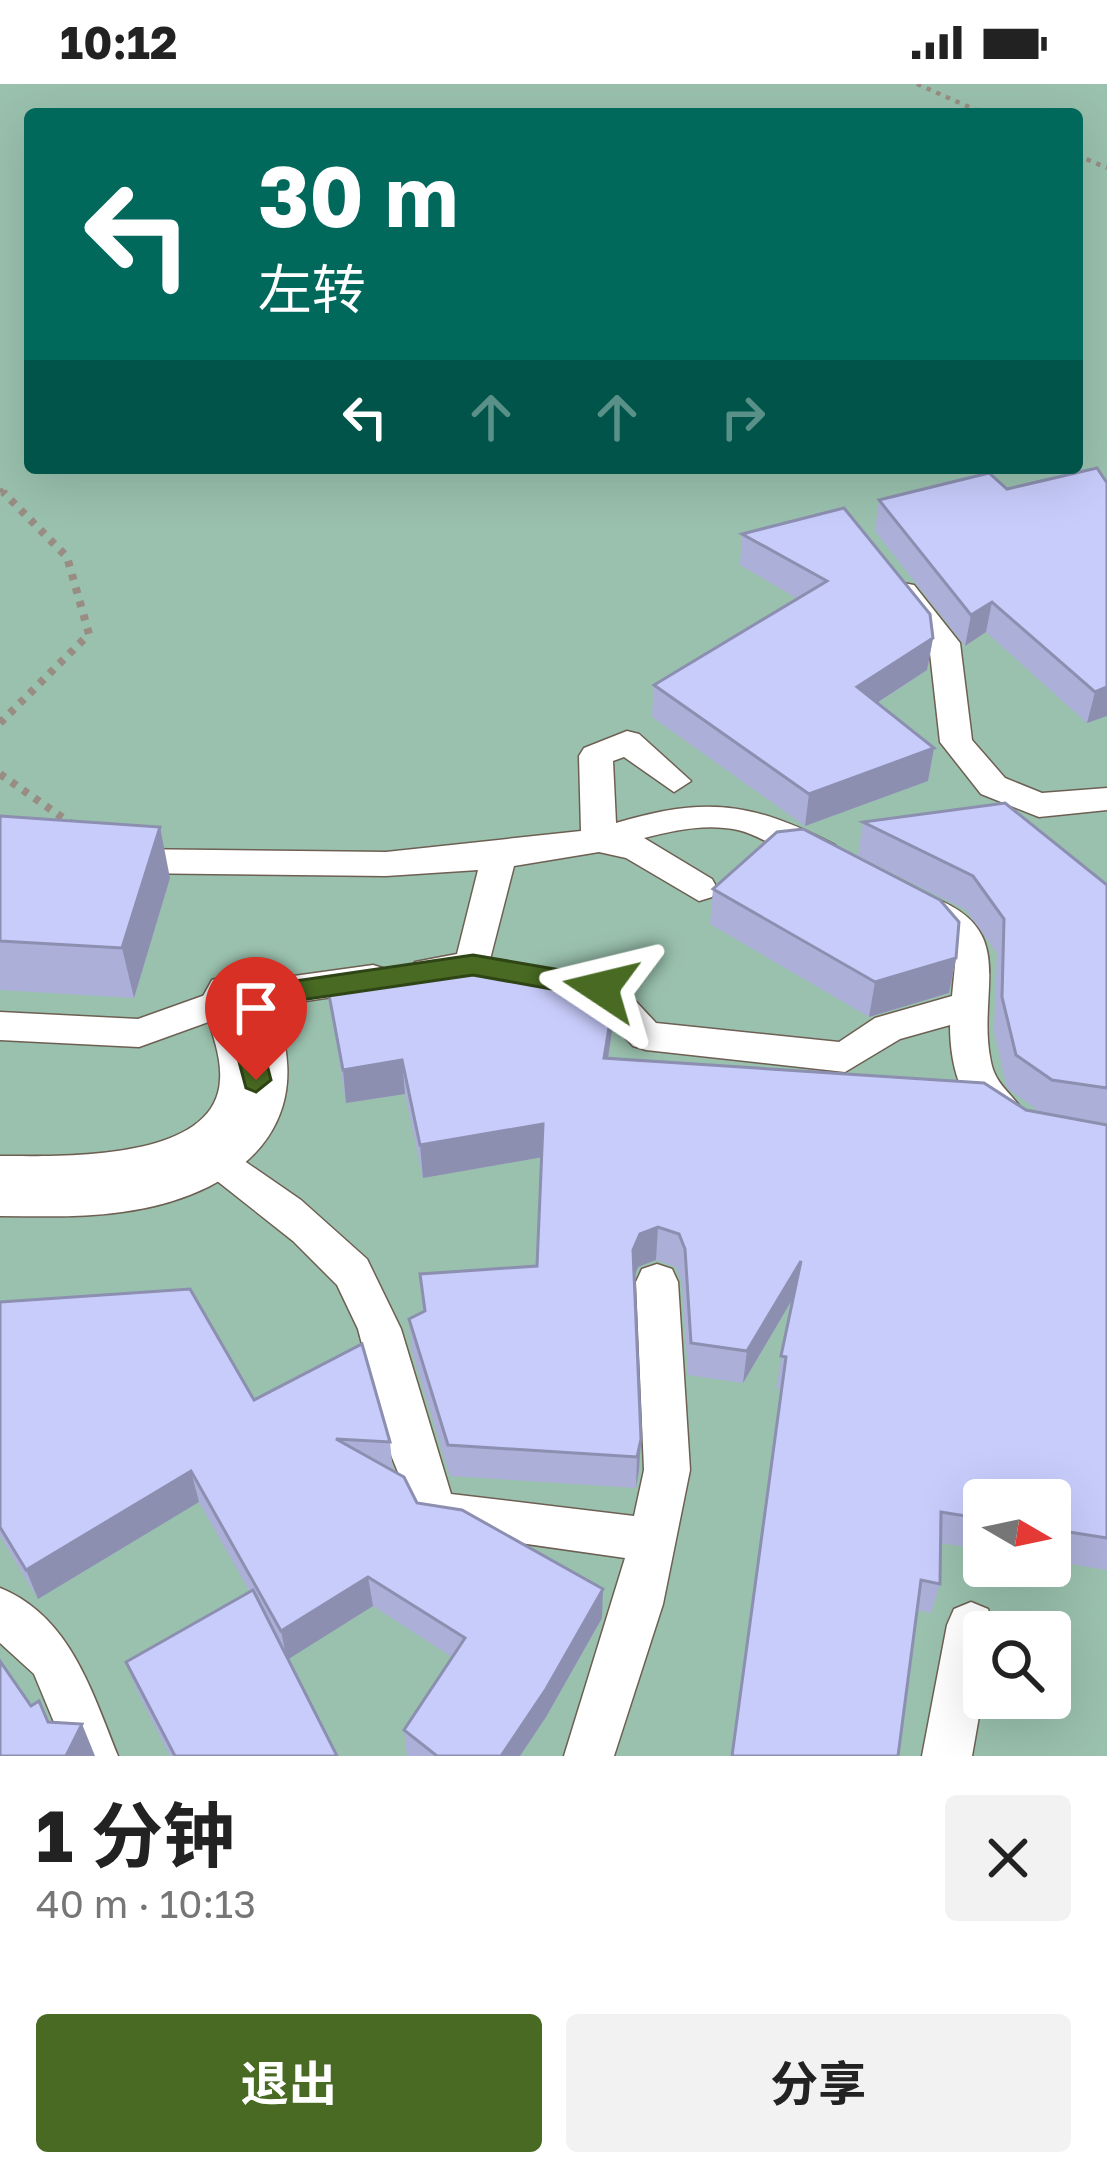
<!DOCTYPE html>
<html lang="zh">
<head>
<meta charset="utf-8">
<style>
	body { margin:0; font-family:"Golos Text","Noto Sans SC",sans-serif; background:#f2f2f2; color:#222; height:100vh; display:flex; flex-direction:column; font-size:45px; white-space:nowrap }
	* { box-sizing:border-box; margin:0 }
	p { font-size:39px; color:#767676 }
	.icon { flex:none; width:66px; height:66px; fill:none; stroke:currentColor; stroke-width:2; stroke-linecap:round; stroke-linejoin:round }
	.map { position:relative; height:1672px; overflow:hidden }
	.sheet { display:flex; flex-direction:column; background:#fff; flex:1 }
	.sheet>* { flex:none }
	.hud { position:absolute; left:24px; top:24px; width:1059px; height:366px; border-radius:12px; box-shadow:0 12px 48px #0002; background:#00695c; color:#fff; overflow:hidden }
	.needle { width:78px; rotate:99deg }
	.tools { position:absolute; left:963px; top:1395px; display:grid; gap:24px }
	.tools a { display:grid; place-items:center; width:108px; height:108px; border-radius:12px; background:#fff; box-shadow:0 12px 48px #0002; font-size:60px }
	.pin { position:absolute; display:grid; place-items:center; width:102px; height:102px; color:#fff; margin:-123px -51px; border-radius:50% 50% 50% 0; rotate:-45deg; box-shadow:0 0 12px #0007 }
	.pin .icon { rotate:45deg }
	.me { position:absolute; width:132px; margin:-66px; rotate:280deg; stroke-linejoin:round; filter:drop-shadow(0 0 9px #0008) }
	.turn { display:flex; align-items:center; gap:42px; height:252px; padding:0 36px; font-size:54px }
	.turn .icon { width:156px; height:156px; stroke-width:2.5 }
	.turn b { display:block; font-size:84px; line-height:102px }
	.lanes { display:flex; align-items:center; height:114px; padding:0 36px; background:#0003; justify-content:center; gap:60px; direction:ltr }
	.lanes .off { opacity:.35 }
	.round { display:grid; place-items:center; flex:none; width:126px; height:126px; border-radius:12px; background:#f2f2f2 }
	.summary { display:flex; align-items:center; justify-content:space-between; height:204px; padding:0 36px }
	h1 { font-size:72px; font-weight:700; line-height:90px }
	.primary-button { display:flex; gap:24px; margin-top:auto; padding:24px 36px }
	.primary-button a { flex:1; height:138px; border-radius:12px; background:#486a22; color:#fff; font-size:48px; font-weight:700; line-height:138px; text-align:center }
	.primary-button a+a { background:#f2f2f2; color:#222 }
	.status { display:flex; justify-content:space-between; align-items:center; height:84px; padding:0 60px; background:#fff; direction:ltr }
	.status svg { height:33px; fill:currentColor }
	.map>svg:first-child { display:block }
	.green { fill:#9ac1ae; fill-rule:evenodd }
	.lines { fill:none; stroke-linecap:round; stroke-linejoin:round }
	.lane-casing { stroke:#6e5f53; stroke-width:3 }
	.street-casing { stroke:#6e5f53; stroke-width:3 }
	.path-far1 { stroke:#998d83; stroke-width:4.5; stroke-dasharray:4.5 6; stroke-linecap:butt }
	.path { stroke:#998d83; stroke-width:8; stroke-dasharray:6 8; stroke-linecap:butt }
	.lane { fill:#fff; fill-rule:evenodd }
	.street { fill:#fff; fill-rule:evenodd }
	.wall { fill:#acafd8 }
	.shaded-wall { fill:#8c8fb0 }
	.building { fill:#c8ccfb; stroke:#8c8fb0; stroke-width:3 }
	.route { fill:#486a22; stroke:#2f4516; stroke-width:3 }
</style>
</head>
<body>
<div class="status"><b>10:12</b><svg viewBox="0 0 49 12"><path d="M0 12V9h3v3zM5 12V6h3v6zM10 12V3h3v9zM15 12V0h3v12zM26 1h20v11H26zM47 4h2v5h-2z"/></svg></div>
<div class="map">
<svg width="1107" height="1672" viewBox="0 0 1107 1672">
	<rect width="100%" height="100%" fill="#f8e7d9"/>
	<!-- green -->
	<path class="green" d="M 0,0 L 1107,0 L 1107,1672 L 0,1672 ZM 30,30 L 1077,30 L 1077,384 L 30,384 ZM 984,1416 L 1050,1416 L 1050,1482 L 984,1482 ZM 984,1548 L 1050,1548 L 1050,1614 L 984,1614 Z"/>
	<g class="lines">
		<!-- lane casing -->
		<g class="lane-casing">
			<g id="lane">
				<polygon points="903,499 914,501 960,559 972,656 1005,694 1042,709 1107,704 1107,726 1039,733 981,710 940,658 929,560 888,508"/>
				<path d="M 627,647 L 639,650 L 691,697 L 674,708 L 624,673 L 613,677 L 616,739 C 706,712 752,718 835,761 L 840,770 L 835,779 C 804,788 770,753 738,746 C 707,739 675,746 644,754 L 712,795 L 717,804 L 712,813 L 699,817 L 626,774 L 599,768 L 514,782 L 486,891 L 428,902 L 415,898 L 410,888 L 415,878 L 457,870 L 478,786 L 386,792 L 127,789 L 110,777 L 127,765 L 386,768 L 581,747 L 579,672 L 584,664 Z"/>
				<path d="M 919,809 C 1025,841 975,903 991,978 C 996,1003 1015,1011 1026,1032 L 1020,1043 L 1006,1047 C 962,1033 950,983 950,941 L 900,955 L 845,988 L 646,966 L 633,962 L 589,915 L 558,908 L 552,898 L 558,888 C 602,875 629,910 656,939 L 839,958 L 875,934 L 952,912 L 956,871 L 936,847 L 906,831 L 901,822 L 906,813 Z"/>
				<polygon points="373,881 386,885 392,895 386,905 239,927 139,963 0,956 0,928 138,935 236,900"/>
				<polygon points="211,1054 301,1116 367,1175 401,1245 451,1410 634,1432 644,1386 636,1198 642,1185 657,1180 672,1185 678,1198 690,1386 663,1520 614,1672 564,1672 625,1474 421,1445 391,1371 358,1245 337,1201 293,1157 197,1081 191,1070 197,1059"/>
				<path d="M 0,1504 C 70,1532 92,1608 118,1672 L 68,1672 L 34,1590 L 0,1559 Z"/>
				<polygon points="971,1518 988,1525 994,1548 984,1548 984,1604 972,1672 922,1672 947,1541 954,1525"/>
			</g>
		</g>
		<!-- street casing -->
		<g class="street-casing">
			<path id="street" d="M 236,888 L 260,896 C 332,1025 254,1110 122,1128 C 81,1134 40,1132 0,1132 L 0,1072 C 56,1072 216,1079 220,996 C 222,969 208,940 202,914 L 212,896 Z"/>
		</g>
		<!-- path-far1 -->
		<g class="path-far1">
			<polyline points="917,0 985,30"/>
			<polyline points="1077,71 1107,84"/>
			<polyline points="0,405 6,411"/>
		</g>
		<!-- path -->
		<g class="path">
			<polyline points="0,639 89,550 67,473 3,408"/>
			<polyline points="0,690 73,741"/>
		</g>
		<!-- lane -->
		<use href="#lane" class="lane"/>
		<!-- street -->
		<use href="#street" class="street"/>
	</g>
	<!-- wall -->
	<g class="wall">
		<polygon points="1107,399 1107,632 1087,639 986,548 965,562 875,447 879,416 1007,405"/>
		<polygon points="742,450 933,554 927,586 877,619 934,664 928,697 805,742 652,633 654,601 798,515 740,481"/>
		<polygon points="0,732 170,794 134,914 0,906"/>
		<polygon points="863,738 1107,801 1107,1039 1055,1031 1107,1041 1107,1486 1050,1477 1050,1416 984,1416 984,1466 941,1459 940,1500 931,1529 917,1526 781,1305 776,1304 793,1214 743,1299 688,1291 682,1198 676,1183 656,1176 638,1183 634,1192 639,1386 636,1404 450,1392 412,1267 409,1235 423,1228 420,1190 537,1182 541,1073 423,1094 405,1010 346,1019 327,900 614,913 612,947 608,974 1041,1029 1007,1004 994,947 997,869 966,826 858,772"/>
		<polygon points="713,805 956,874 949,909 869,933 710,840"/>
		<polygon points="0,1218 254,1316 390,1358 393,1387 417,1419 602,1534 546,1633 520,1672 407,1672 404,1646 452,1573 373,1522 288,1575 337,1672 170,1672 137,1607 126,1578 250,1508 199,1418 38,1515 0,1452"/>
	</g>
	<!-- shaded-wall -->
	<g class="shaded-wall">
		<polygon points="992,518 986,548 965,562 971,531"/>
		<polygon points="933,554 927,586 852,635 857,603"/>
		<polygon points="1107,603 1107,632 1087,639 1095,608"/>
		<polygon points="934,664 928,697 805,742 809,710"/>
		<polygon points="160,743 170,794 134,914 122,864"/>
		<polygon points="956,874 949,909 869,933 875,898"/>
		<polygon points="614,913 612,947 603,1007 604,974"/>
		<polygon points="402,976 405,1010 346,1019 343,986"/>
		<polygon points="543,1040 543,1073 423,1094 420,1061"/>
		<polygon points="658,1143 656,1176 638,1183 632,1198 633,1166 640,1150"/>
		<polygon points="801,1177 796,1209 743,1299 747,1267"/>
		<polygon points="641,1355 639,1386 636,1404 637,1373"/>
		<polygon points="191,1387 199,1418 38,1515 26,1486"/>
		<polygon points="368,1493 373,1522 287,1576 281,1547"/>
		<polygon points="603,1505 602,1534 546,1633 520,1672 501,1672"/>
		<polygon points="82,1640 95,1672 66,1672"/>
	</g>
	<!-- building -->
	<g class="building">
		<polygon points="1097,384 1107,399 1107,603 1095,608 992,518 971,531 879,416 989,389 1007,405"/>
		<polygon points="844,424 930,530 933,554 857,603 934,664 809,710 654,601 827,497 742,450"/>
		<polygon points="1005,719 1107,801 1107,1004 1052,996 1016,971 1002,913 1004,835 973,792 863,738"/>
		<polygon points="0,732 160,743 122,864 0,857"/>
		<polygon points="803,745 940,816 959,838 956,874 875,898 713,805 777,748"/>
		<polygon points="470,878 596,894 614,913 604,974 984,999 1026,1026 1107,1041 1107,1454 1050,1445 1050,1416 984,1416 984,1435 941,1428 940,1500 921,1496 898,1672 732,1672 786,1273 781,1272 801,1177 747,1267 691,1259 685,1165 679,1150 658,1143 640,1150 633,1166 641,1355 637,1373 448,1361 409,1235 425,1227 420,1190 537,1182 543,1040 420,1061 402,976 343,986 327,900"/>
		<polygon points="190,1205 254,1316 362,1260 390,1358 336,1355 404,1393 417,1419 462,1426 603,1505 546,1605 501,1672 437,1672 404,1646 465,1554 368,1493 281,1547 191,1387 26,1486 0,1443 0,1218"/>
		<polygon points="253,1506 337,1672 175,1672 126,1578"/>
		<polygon points="0,1577 31,1622 39,1617 48,1638 82,1640 66,1672 0,1672"/>
	</g>
	<!-- route -->
	<polygon class="route" points="473,871 601,893 615,904 601,914 473,891 252,923 271,996 256,1008 246,1004 222,914 226,907"/>
</svg>
<div class="tools">
<a><svg class="needle" viewBox="-14 -14 28 28"><path d="M0-13l5 13h-10z" fill="#e53935"/><path d="M0 13l5-13h-10z" fill="#767676"/></svg></a>
<a><svg class="icon" aria-label="search" viewBox="0 0 24 24"><circle cx="10" cy="10" r="6"/><path d="M15 15l6 6"/></svg></a>
</div>
<div class="pin" style="left:256px;top:996px;background:#d93025"><svg class="icon" aria-label="arrive" viewBox="0 0 24 24"><path d="M6 21V4h12l-3 4 3 4H6"/></svg></div>
<svg class="me" style="left:601px;top:904px" viewBox="-20 -20 40 40"><path d="M0-17L14 15 0 8-14 15z" fill="#486a22" stroke="#fff" stroke-width="4"/></svg>
<div class="hud">
<div class="turn"><svg class="icon" aria-label="left" viewBox="0 0 24 24"><path d="M17 20v-9H6M10 6l-5 5 5 5"/></svg><div><b>30 m</b>左转</div></div>
<div class="lanes"><svg class="icon" aria-label="left" viewBox="0 0 24 24"><path d="M17 20v-9H6M10 6l-5 5 5 5"/></svg><svg class="icon off" aria-label="ahead" viewBox="0 0 24 24"><path d="M12 20V5M6 11l6-6 6 6"/></svg><svg class="icon off" aria-label="ahead" viewBox="0 0 24 24"><path d="M12 20V5M6 11l6-6 6 6"/></svg><svg class="icon off" aria-label="right" viewBox="0 0 24 24"><path d="M7 20v-9h11M14 6l5 5-5 5"/></svg></div>
</div>
</div>
<section class="sheet">
<div class="summary"><div><h1>1 分钟</h1><p>40 m · 10:13</p></div><a class="round"><svg class="icon" aria-label="close" viewBox="0 0 24 24"><path d="M6 6l12 12M18 6L6 18"/></svg></a></div>
<div class="primary-button"><a>退出</a><a>分享</a></div>
</section>
</body>
</html>
